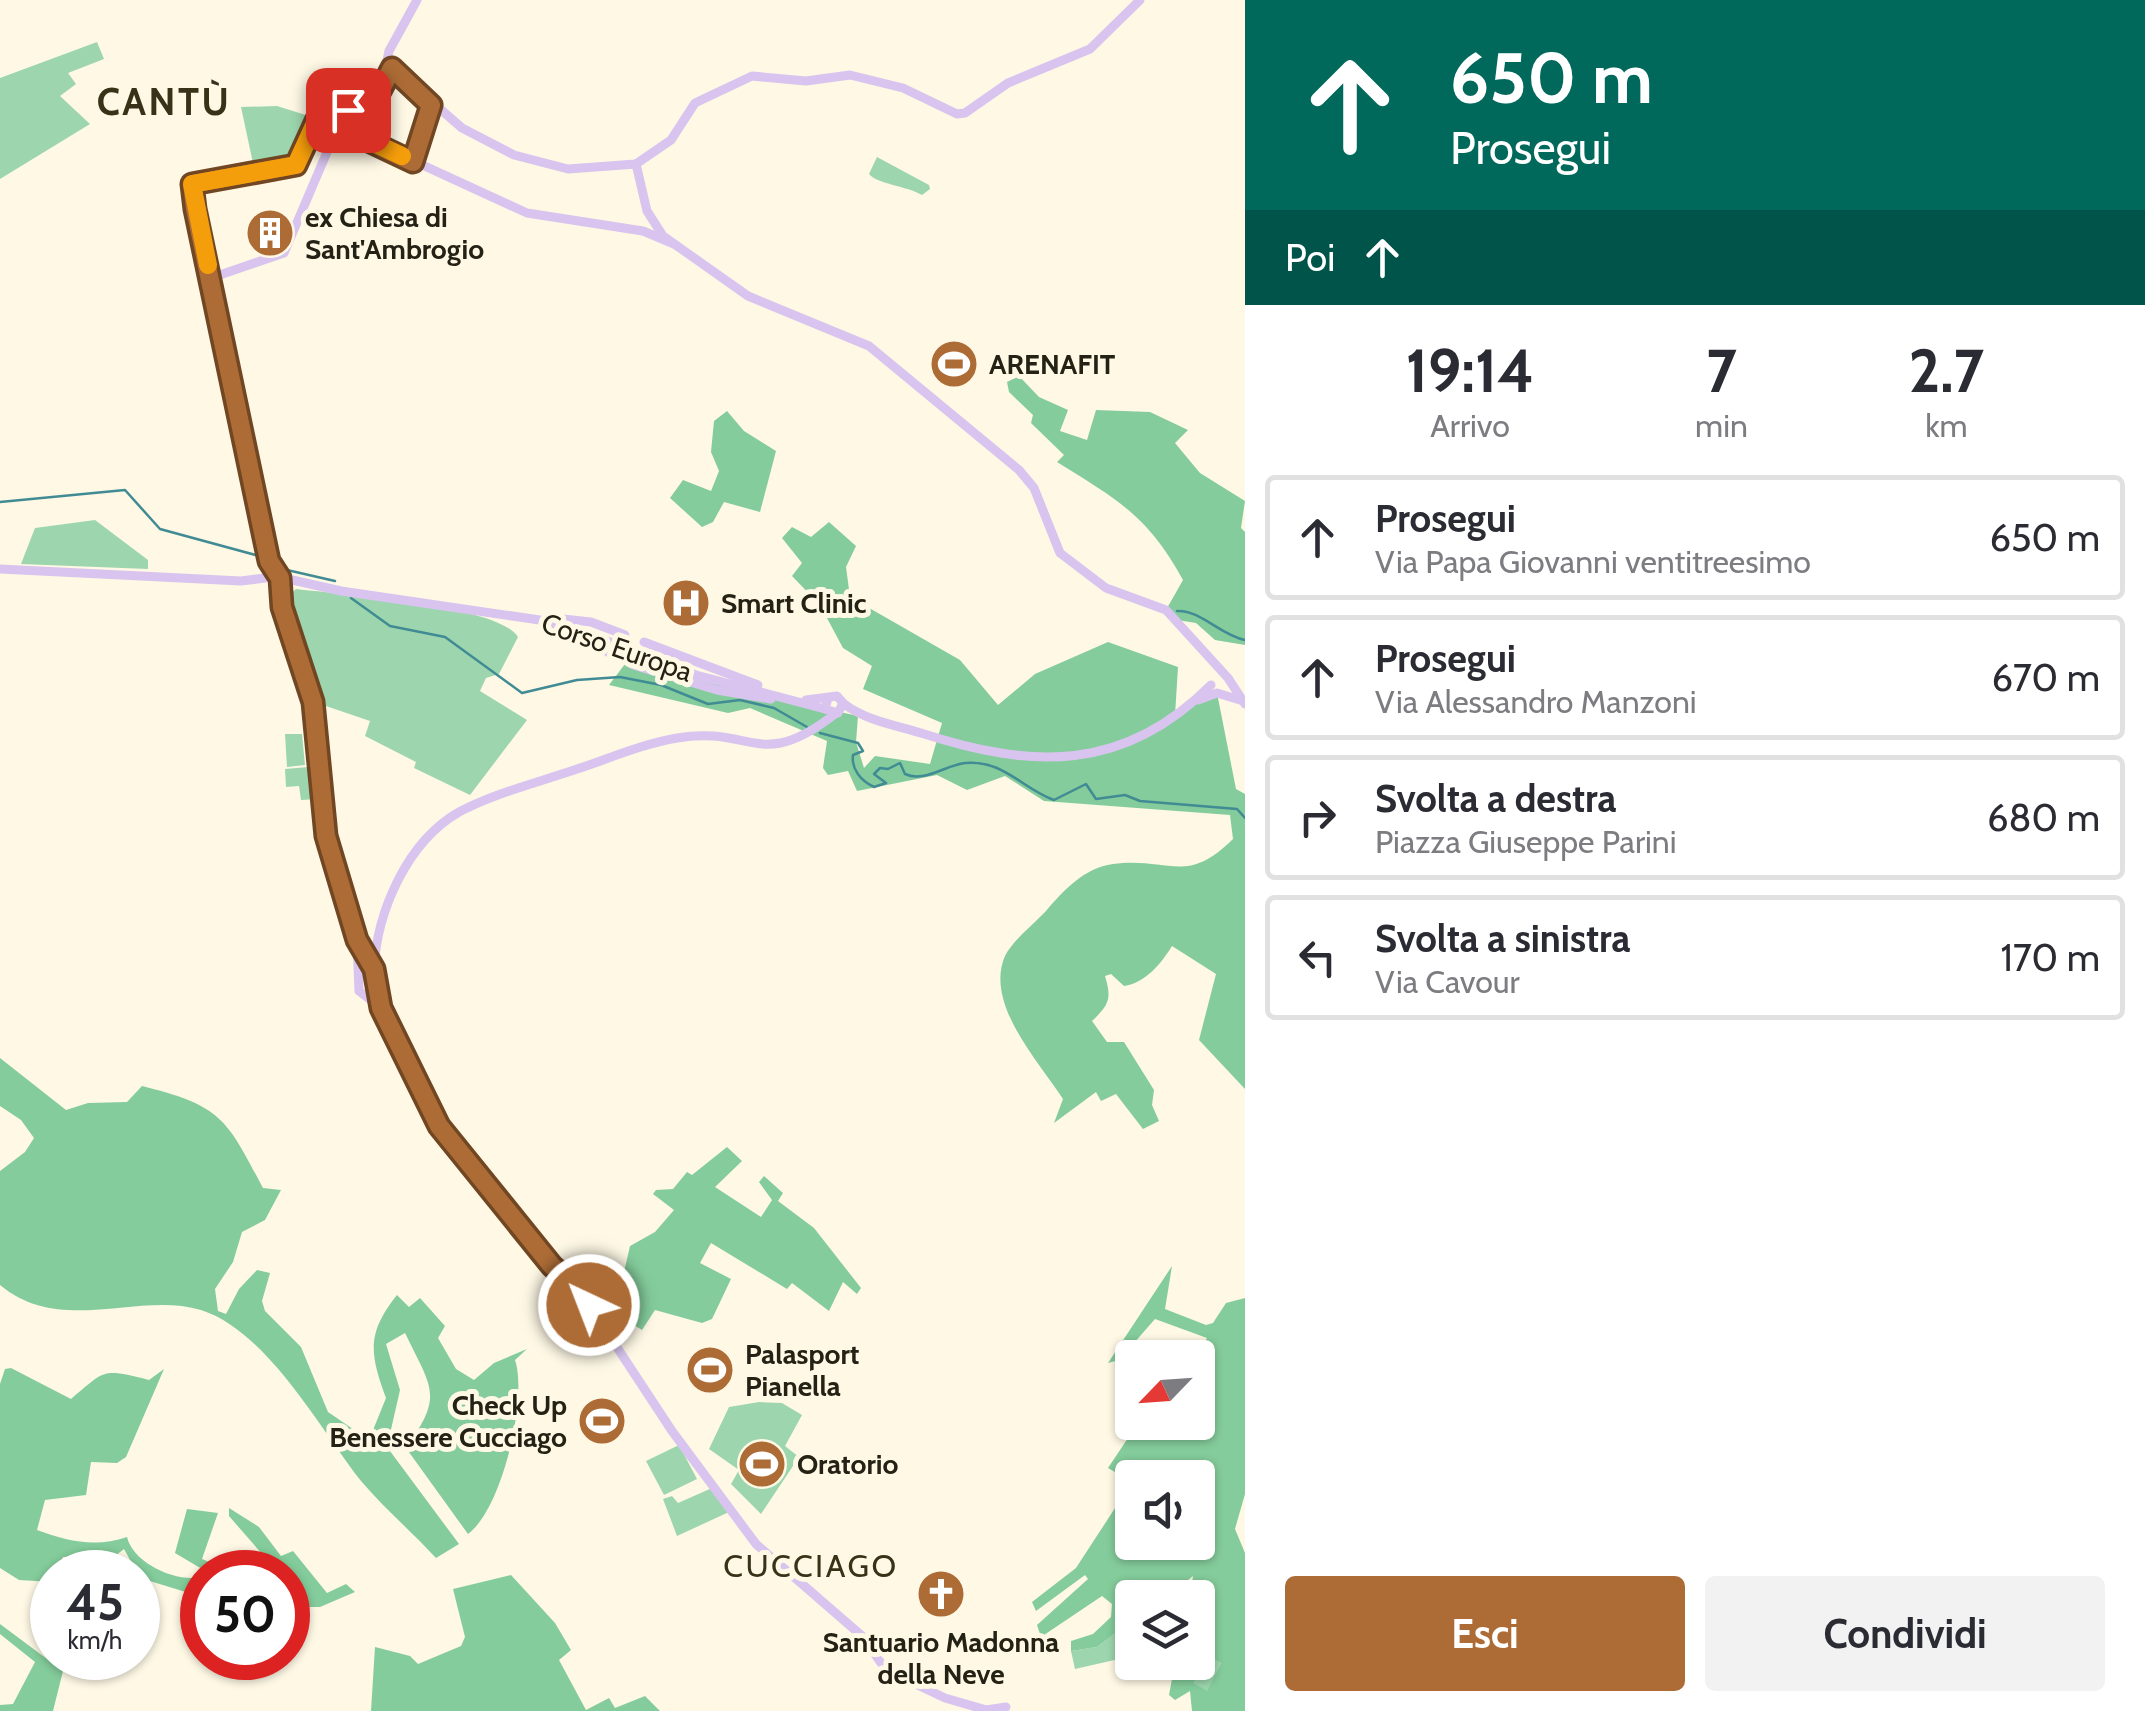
<!DOCTYPE html>
<html lang="it">
<head>
<meta charset="utf-8">
<style>
	body { margin:0; font-family:Cabin,sans-serif; background:#f2f2f3; color:#2b2b33; height:100vh; display:flex; flex-direction:column; font-size:38px; white-space:nowrap }
	* { box-sizing:border-box; margin:0 }
	p { font-size:32px; color:#7c7c81 }
	.icon { flex:none; width:55px; height:55px; fill:none; stroke:currentColor; stroke-width:2; stroke-linecap:round; stroke-linejoin:round }
	.map { position:relative; flex:1; overflow:hidden }
	.drawer { display:flex; flex-direction:column; background:#fff; width:900px }
	.drawer>* { flex:none }
	.hud { background:#00695c; color:#fff; overflow:hidden }
	.needle { width:65px; rotate:245deg }
	.tools { position:absolute; left:1115px; top:1340px; display:grid; gap:20px }
	.tools a { display:grid; place-items:center; width:100px; height:100px; border-radius:10px; background:#fff; box-shadow:0 2px 8px #0004; font-size:50px }
	.speed { position:absolute; left:30px; top:1550px; display:flex; gap:20px; font-size:50px; font-weight:700; text-align:center }
	.speed>* { display:grid; place-content:center; width:130px; height:130px; border-radius:50%; background:#fff; box-shadow:0 2px 8px #0004; line-height:1 }
	.speed small { font-size:25px; font-weight:400 }
	.speed .limit { border:15px solid #d22; background:#fff; color:#111 }
	.pin { position:absolute; display:grid; place-items:center; width:85px; height:85px; color:#fff; margin:-42px; border-radius:20px; box-shadow:0 5px 15px #0006 }
	.me { position:absolute; width:110px; margin:-55px; rotate:317deg; stroke-linejoin:round; filter:drop-shadow(0 0 8px #0008) }
	.turn { display:flex; align-items:center; gap:35px; height:210px; padding:0 40px; font-size:45px }
	.turn .icon { width:130px; height:130px; stroke-width:2.5 }
	.turn b { display:block; font-size:70px; line-height:85px }
	.then { display:flex; align-items:center; height:95px; padding:0 40px; background:#0003; gap:20px; font-size:38px }
	.eta { display:flex; justify-content:space-evenly; align-items:center; height:170px; text-align:center }
	.eta b { font-size:60px; font-weight:700; line-height:70px }
	.action { display:flex; gap:20px; margin-top:auto; padding:20px 40px }
	.action a { flex:1; height:115px; border-radius:10px; background:#ad6c36; color:#fff; font-size:40px; font-weight:700; line-height:115px; text-align:center }
	.action a+a { background:#f2f2f3; color:#2b2b33 }
	ul { padding:0; list-style:none }
	li { display:flex; align-items:center; gap:30px; height:125px; margin:0 20px 15px; padding:0 20px; border:5px solid #e1e1e2; border-radius:10px }
	li div { flex:1 }
	li b { display:block; font-size:38px }
	li em { font-style:normal }
	main { display:flex; flex:1; min-height:0 }
	.map>svg:first-child { display:block }
	.green { fill:#9dd6ae }
	.forest { fill:#84cc9b; fill-rule:evenodd }
	.lines { fill:none; stroke-linecap:round; stroke-linejoin:round }
	.stream { stroke:#418b94; stroke-width:2.5 }
	.major { stroke:#d8c4ee; stroke-width:9 }
	.route-casing { stroke:#704623; stroke-width:25 }
	.route { stroke:#ad6c36; stroke-width:18 }
	.slow { stroke:#f59e0b; stroke-width:18 }
	.labels { text-anchor:middle; dominant-baseline:central; stroke-width:10; stroke-linejoin:round; paint-order:stroke }
	.poi-label { font-size:28px; font-weight:bold; fill:#242115; stroke:#fef8e5; text-anchor:start }
	.street-label { font-size:28px; fill:#242115; stroke:#fef8e5 }
	.quarter-label { font-size:32px; letter-spacing:2.5px; fill:#3a3218; stroke:#fef8e5 }
	.district-label { font-size:38px; font-weight:bold; letter-spacing:2.5px; fill:#3a3218; stroke:#fef8e5 }
</style>
</head>
<body>
<main>
<div class="map">
<svg width="1245" height="1711" viewBox="0 0 1245 1711">
	<rect width="100%" height="100%" fill="#fef8e5"/>
	<!-- green -->
	<g class="green">
		<polygon points="97,42 104,59 68,73 76,84 60,96 90,124 0,179 0,78"/>
		<polygon points="277,106 312,117 313,124 295,164 254,168 241,107"/>
		<path d="M 877,157 L 929,185 L 930,189 L 922,195 C 907,186 877,184 869,174 Z"/>
		<polygon points="95,520 148,560 148,569 21,564 35,528"/>
		<path d="M 296,589 C 338,594 499,605 518,637 L 499,674 L 486,678 L 480,691 L 527,720 L 470,795 L 414,768 L 416,762 L 365,736 L 370,721 L 317,703 L 283,601 Z"/>
		<polygon points="305,729 313,729 318,799 301,800 299,786 286,787 285,769 308,767"/>
		<polygon points="285,734 302,734 305,765 287,767"/>
		<polygon points="759,1402 782,1403 802,1415 785,1446 799,1457 761,1514 731,1484 739,1470 709,1449 729,1407"/>
		<polygon points="679,1445 697,1479 664,1495 646,1461"/>
		<polygon points="712,1488 729,1512 677,1536 663,1499 672,1496 678,1503"/>
		<polygon points="1125,1626 1132,1631 1132,1656 1075,1669 1071,1651 1097,1647"/>
		<polygon points="1207,1655 1221,1663 1207,1692 1194,1683"/>
	</g>
	<!-- forest -->
	<g class="forest">
		<path d="M 1019,376 L 1039,397 L 1068,410 L 1060,431 L 1087,440 L 1096,410 L 1150,412 L 1188,430 L 1175,443 L 1200,473 L 1245,501 L 1241,528 L 1245,532 L 1245,645 L 1215,640 L 1196,623 L 1177,620 L 1166,610 L 1183,580 C 1148,516 1118,500 1057,462 L 1064,455 L 1031,423 L 1033,415 L 1009,392 L 1007,382 Z"/>
		<polygon points="727,411 744,431 776,451 760,512 724,502 713,522 702,527 670,498 683,480 711,491 719,471 711,452 714,421"/>
		<path d="M 829,522 L 856,546 L 846,567 L 850,597 L 960,660 L 998,705 L 1035,674 L 1108,642 L 1178,667 L 1175,715 L 1217,693 L 1236,789 L 1245,794 L 1245,1089 L 1199,1040 L 1216,974 L 1172,946 C 1161,964 1145,983 1124,986 L 1111,974 L 1105,976 C 1112,999 1109,1005 1092,1021 L 1107,1042 L 1124,1042 L 1154,1090 L 1152,1105 L 1159,1121 L 1143,1129 L 1116,1094 L 1101,1101 L 1096,1092 L 1054,1123 L 1063,1099 C 1040,1063 984,1004 1005,956 C 1013,940 1034,924 1046,911 C 1064,890 1084,868 1113,864 C 1169,857 1186,886 1233,839 L 1230,815 L 1044,801 L 1005,776 L 967,790 L 937,775 L 857,791 L 848,771 L 828,775 L 823,768 L 827,741 L 750,708 L 728,713 L 609,685 L 625,664 L 858,716 L 856,742 L 864,768 L 875,756 L 930,764 L 942,723 L 863,689 L 872,666 L 843,648 L 820,605 L 792,576 L 802,563 L 782,538 L 792,527 L 811,537 Z"/>
		<path d="M 0,1058 L 66,1110 L 88,1103 L 127,1102 L 142,1086 C 222,1106 226,1118 263,1188 L 281,1190 L 265,1220 L 242,1232 L 233,1262 L 215,1289 L 218,1311 L 226,1314 L 239,1289 L 257,1270 L 270,1273 L 262,1301 L 265,1311 L 301,1347 L 328,1412 L 369,1440 L 386,1398 C 370,1354 366,1334 397,1295 L 409,1307 L 420,1298 L 445,1326 L 438,1338 L 456,1369 L 474,1380 L 494,1363 L 527,1349 L 515,1360 C 528,1398 502,1509 468,1534 L 406,1448 C 444,1395 432,1389 405,1333 L 386,1344 L 400,1390 L 387,1447 L 459,1544 L 436,1558 C 412,1532 384,1508 361,1481 C 320,1429 267,1331 201,1310 C 138,1291 61,1336 0,1285 L 0,1171 L 25,1152 L 34,1138 L 21,1120 L 0,1106 Z"/>
		<polygon points="727,1147 742,1161 715,1187 761,1217 772,1200 759,1182 764,1176 783,1193 778,1201 814,1228 861,1288 857,1294 843,1282 829,1311 792,1283 787,1289 711,1243 700,1263 731,1279 712,1319 702,1323 655,1310 642,1330 629,1322 607,1278 624,1272 630,1246 655,1232 674,1210 653,1194 656,1190 673,1189 687,1172 692,1175"/>
		<path d="M 1172,1266 L 1165,1309 L 1206,1325 L 1213,1323 L 1226,1303 L 1245,1298 L 1245,1494 L 1235,1529 L 1245,1553 L 1245,1711 L 1192,1711 L 1190,1691 L 1175,1700 L 1169,1695 L 1175,1663 L 1198,1662 L 1198,1598 L 1190,1597 L 1193,1576 L 1167,1597 L 1132,1598 L 1132,1631 L 1125,1626 L 1097,1647 L 1071,1651 L 1071,1641 L 1093,1634 L 1111,1617 L 1112,1604 L 1102,1596 L 1041,1637 L 1037,1625 L 1088,1579 L 1085,1575 L 1036,1611 L 1032,1602 L 1076,1568 L 1132,1482 L 1108,1468 L 1138,1423 L 1198,1422 L 1196,1357 L 1207,1338 L 1155,1319 L 1119,1360 L 1108,1363 ZM 1132,1478 L 1198,1478 L 1198,1542 L 1132,1542 ZM 1207,1656 L 1221,1663 L 1207,1691 L 1194,1683 Z"/>
		<path d="M 11,1368 L 71,1399 C 106,1370 101,1368 149,1380 L 164,1369 L 126,1457 L 117,1463 L 91,1462 L 86,1495 L 45,1500 L 37,1530 C 67,1541 95,1548 127,1537 C 133,1563 176,1583 202,1577 L 202,1597 L 140,1578 L 124,1549 L 115,1556 L 63,1557 L 52,1582 L 19,1580 L 0,1568 L 0,1384 L 5,1369 Z"/>
		<polygon points="229,1508 259,1527 281,1556 293,1551 327,1593 346,1584 355,1592 320,1607 288,1607 288,1572 256,1572 262,1554 229,1516"/>
		<polygon points="187,1509 218,1513 202,1559 233,1572 207,1572 175,1553"/>
		<polygon points="511,1575 555,1623 571,1650 559,1660 586,1710 609,1698 615,1708 645,1696 660,1711 371,1711 375,1647 410,1656 418,1664 461,1646 465,1637 453,1589"/>
		<polygon points="0,1624 63,1671 53,1711 0,1711 0,1705 13,1704 35,1662 0,1634"/>
	</g>
	<g class="lines">
		<!-- stream -->
		<g class="stream">
			<polyline points="0,502 125,490 160,529 263,557"/>
			<polyline points="274,561 287,570 335,581"/>
			<polyline points="351,598 390,626 445,637 522,693 577,680 620,677 661,685 708,704 740,700 774,708 807,727"/>
			<path d="M 1177,611 C 1201,610 1220,635 1245,640"/>
			<path d="M 820,733 L 858,743 L 863,751 L 853,755 C 851,769 861,781 874,787 L 886,783 L 874,774 L 880,768 L 888,769 L 900,763 L 905,774 C 924,783 946,765 965,763 C 1002,759 1023,789 1054,800 L 1086,784 L 1096,799 L 1125,795 L 1140,801 L 1237,809 L 1245,818"/>
		</g>
		<!-- major -->
		<g class="major">
			<polyline points="394,69 462,128 514,155 568,169 636,164 671,140 695,103 752,76 806,81 850,75 903,88 957,114 965,113 1008,83 1090,49 1140,0"/>
			<polyline points="382,84 389,51 417,0"/>
			<polyline points="359,136 379,93"/>
			<polyline points="413,162 431,105"/>
			<polyline points="636,164 647,211 663,236 748,296 869,346 1019,470 1034,488 1060,553 1106,588 1166,610 1228,678 1245,704"/>
			<polyline points="211,278 284,253 342,117 379,93"/>
			<polyline points="0,569 241,581 265,578"/>
			<polyline points="279,577 341,591 560,623 696,675 825,709"/>
			<polyline points="279,586 269,561 192,184 296,165 318,117 527,213 643,231 674,244"/>
			<polyline points="278,587 318,726 324,823 357,940 359,991 381,1008"/>
			<polyline points="563,619 591,622 625,635"/>
			<polyline points="556,628 591,641 617,658"/>
			<polyline points="644,642 758,685"/>
			<polyline points="633,665 717,690 771,699"/>
			<polyline points="806,700 837,696 843,703 838,713 825,709 828,698"/>
			<polyline points="1198,700 1217,693 1240,700"/>
			<path d="M 843,703 C 864,720 895,725 921,733 C 1032,769 1123,773 1211,685"/>
			<path d="M 374,969 C 377,911 407,842 459,812 C 495,793 536,783 574,770 C 608,759 642,744 677,738 C 752,725 759,773 835,714"/>
			<polyline points="374,984 418,1090 439,1126 553,1265 578,1288 672,1431 756,1544 862,1636 886,1670 945,1698 990,1711"/>
			<polyline points="574,1283 588,1285 589,1303"/>
			<polyline points="986,1710 1006,1707"/>
		</g>
	</g>
	<g class="lines">
		<!-- route casing -->
		<g class="route-casing">
			<polyline id="route" points="348,110 379,93 392,68 431,105 413,162 318,117 296,165 192,184 195,209 269,561 280,578 282,607 313,702 326,836 357,940 374,969 381,1008 439,1126 552,1266 570,1282 580,1284 578,1290 587,1294 589,1305"/>
		</g>
		<!-- route -->
		<use href="#route" class="route"/>
		<!-- slow -->
		<polyline class="slow" points="208,265 192,184 296,165 318,117 402,156"/>
	</g>
	<!-- icons -->
	<defs>
		<g id="building-disc" transform="scale(2.5)"><circle r="9.5" fill="#ad6c36" stroke="#fef8e5"/><path d="M-4-6H4V6H1V3H-1V6H-4ZM-2.5-4.3h1.7v1.8h-1.7ZM.8-4.3h1.7v1.8H.8ZM-2.5-1h1.7V.8h-1.7ZM.8-1h1.7V.8H.8Z" fill="#fff"/></g>
		<g id="stadium-disc" transform="scale(2.5)"><circle r="9.5" fill="#ad6c36" stroke="#fef8e5"/><path d="M0-5a6.5 5 0 1 0 0 10a6.5 5 0 1 0 0-10ZM-3.5-1.8h7v3.6h-7Z" fill="#fff"/></g>
		<g id="hospital-disc" transform="scale(2.5)"><circle r="9.5" fill="#ad6c36" stroke="#fef8e5"/><path d="M-5-5h3v3.5h4V-5h3V5h-3V1.5h-4V5h-3Z" fill="#fff"/></g>
		<g id="church-disc" transform="scale(2.5)"><circle r="9.5" fill="#ad6c36" stroke="#fef8e5"/><path d="M-1.2-6h2.4v3.5h3.3v2.4h-3.3V6h-2.4V-.1h-3.3v-2.4h3.3Z" fill="#fff"/></g>
	</defs>
	<g fill-rule="evenodd">
		<use href="#building-disc" x="270" y="233"/>
		<use href="#stadium-disc" x="954" y="364"/>
		<use href="#hospital-disc" x="686" y="603"/>
		<use href="#stadium-disc" x="710" y="1370"/>
		<use href="#stadium-disc" x="602" y="1421"/>
		<use href="#stadium-disc" x="762" y="1464"/>
		<use href="#church-disc" x="941" y="1594"/>
	</g>
	<g class="labels">
		<!-- poi labels -->
		<g class="poi-label">
			<text x="305" y="217">ex Chiesa di<tspan x="305" dy="32">Sant'Ambrogio</tspan></text>
			<text x="989" y="364">ARENAFIT</text>
			<text x="721" y="603">Smart Clinic</text>
			<text x="745" y="1354">Palasport<tspan x="745" dy="32">Pianella</tspan></text>
			<text x="567" y="1405" text-anchor="end">Check Up<tspan x="567" dy="32">Benessere Cucciago</tspan></text>
			<text x="797" y="1464">Oratorio</text>
			<text x="941" y="1642" text-anchor="middle">Santuario Madonna<tspan x="941" dy="32">della Neve</tspan></text>
		</g>
		<!-- street labels -->
		<g class="street-label">
			<text transform="translate(617 647) rotate(19)">Corso Europa</text>
		</g>
		<!-- quarter labels -->
		<g class="quarter-label">
			<text x="811" y="1565">CUCCIAGO</text>
		</g>
		<!-- district labels -->
		<g class="district-label">
			<text x="164" y="101">CANTÙ</text>
		</g>
	</g>
</svg>
<div class="tools">
<a><svg class="needle" viewBox="-14 -14 28 28"><path d="M0-13l5 13h-10z" fill="#e53935"/><path d="M0 13l5-13h-10z" fill="#7c7c81"/></svg></a>
<a><svg class="icon" aria-label="sound" viewBox="0 0 24 24"><path d="M4 9h4l5-4v14l-5-4H4zM17 9q2 3 0 6"/></svg></a>
<a><svg class="icon" aria-label="layers" viewBox="0 0 24 24"><path d="M12 4l9 5-9 5-9-5zM3 14l9 5 9-5"/></svg></a>
</div>
<div class="speed"><div>45<small>km/h</small></div><div class="limit">50</div></div>
<div class="pin" style="left:348px;top:110px;background:#d93025"><svg class="icon" aria-label="arrive" viewBox="0 0 24 24"><path d="M6 21V4h12l-3 4 3 4H6"/></svg></div>
<svg class="me" style="left:589px;top:1305px" viewBox="-20 -20 40 40"><circle r="17" fill="#ad6c36" stroke="#fff" stroke-width="3"/><path d="M0-11L8 9 0 5-8 9z" fill="#fff"/></svg>
</div>
<section class="drawer">
<div class="hud">
<div class="turn"><svg class="icon" aria-label="ahead" viewBox="0 0 24 24"><path d="M12 20V5M6 11l6-6 6 6"/></svg><div><b>650 m</b>Prosegui</div></div>
<div class="then">Poi<svg class="icon" aria-label="ahead" viewBox="0 0 24 24"><path d="M12 20V5M6 11l6-6 6 6"/></svg></div>
</div>
<div class="eta">
<div><b>19:14</b><p>Arrivo</p></div>
<div><b>7</b><p>min</p></div>
<div><b>2.7</b><p>km</p></div>
</div>
<ul>
<li><svg class="icon" aria-label="ahead" viewBox="0 0 24 24"><path d="M12 20V5M6 11l6-6 6 6"/></svg><div><b>Prosegui</b><p>Via Papa Giovanni ventitreesimo</p></div><em>650 m</em></li>
<li><svg class="icon" aria-label="ahead" viewBox="0 0 24 24"><path d="M12 20V5M6 11l6-6 6 6"/></svg><div><b>Prosegui</b><p>Via Alessandro Manzoni</p></div><em>670 m</em></li>
<li><svg class="icon" aria-label="right" viewBox="0 0 24 24"><path d="M7 20v-9h11M14 6l5 5-5 5"/></svg><div><b>Svolta a destra</b><p>Piazza Giuseppe Parini</p></div><em>680 m</em></li>
<li><svg class="icon" aria-label="left" viewBox="0 0 24 24"><path d="M17 20v-9H6M10 6l-5 5 5 5"/></svg><div><b>Svolta a sinistra</b><p>Via Cavour</p></div><em>170 m</em></li>
</ul>
<div class="action"><a>Esci</a><a>Condividi</a></div>
</section>
</main>
</body>
</html>
